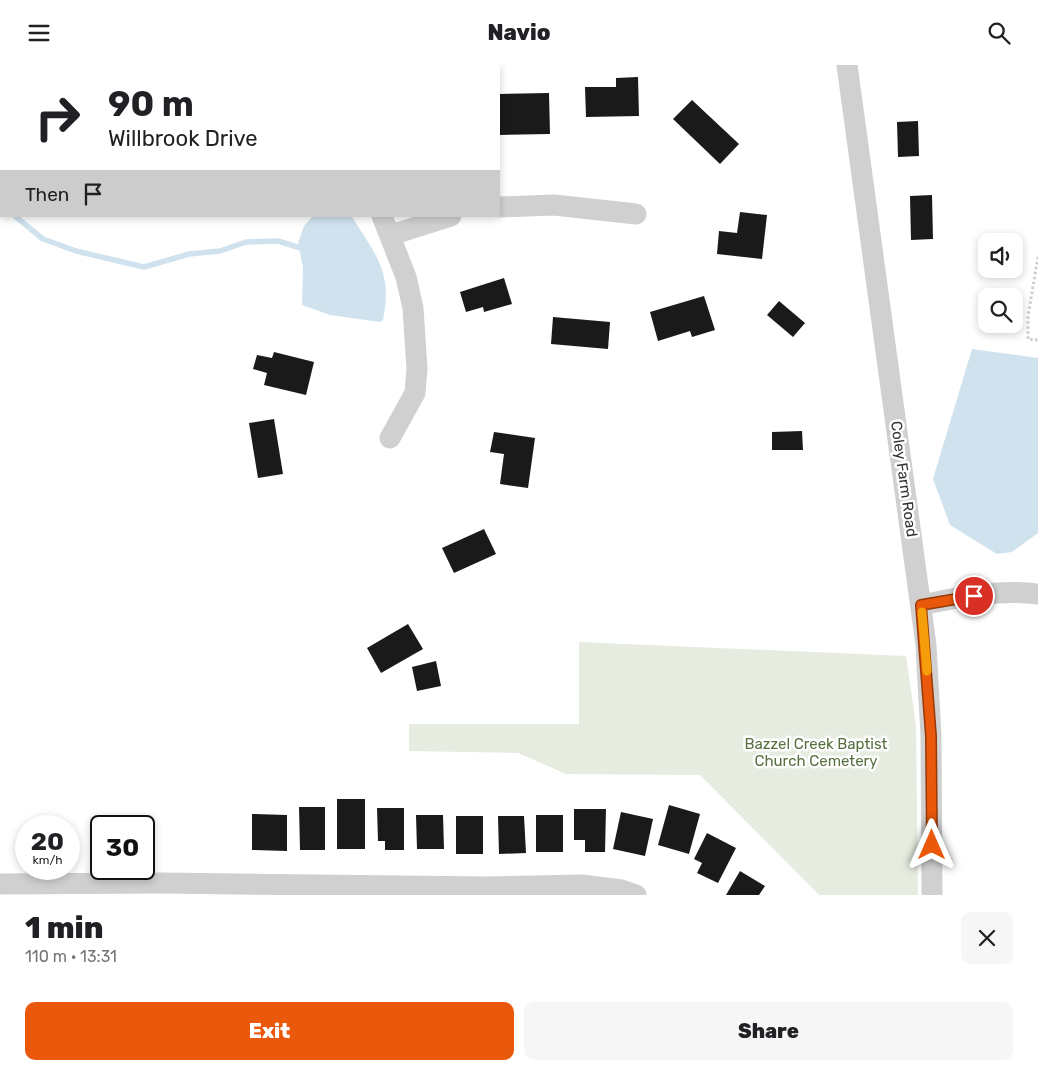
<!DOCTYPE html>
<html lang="en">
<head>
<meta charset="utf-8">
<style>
	body { margin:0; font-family:Rubik,sans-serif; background:#f6f6f6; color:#202124; height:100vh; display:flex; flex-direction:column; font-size:19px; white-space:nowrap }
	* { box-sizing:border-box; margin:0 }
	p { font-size:16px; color:#757577 }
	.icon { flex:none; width:28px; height:28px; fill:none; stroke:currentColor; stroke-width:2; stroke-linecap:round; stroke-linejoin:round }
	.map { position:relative; height:830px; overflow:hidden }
	.side { display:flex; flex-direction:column; background:#fff; flex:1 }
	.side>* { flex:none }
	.hud { position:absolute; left:0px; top:0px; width:500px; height:152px; box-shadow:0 2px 8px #0003; background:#fff; color:#202124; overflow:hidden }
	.buttons { position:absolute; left:978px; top:168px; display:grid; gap:10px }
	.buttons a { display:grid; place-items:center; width:45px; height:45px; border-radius:10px; background:#fff; box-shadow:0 2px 8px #0003; font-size:25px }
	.speed { position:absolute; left:15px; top:750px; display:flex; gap:10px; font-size:25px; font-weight:700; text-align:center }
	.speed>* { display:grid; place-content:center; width:65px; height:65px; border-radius:50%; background:#fff; box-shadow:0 2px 8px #0003; line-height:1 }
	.speed small { font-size:12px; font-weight:400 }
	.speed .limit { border:2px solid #111; border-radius:8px; background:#fff; color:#111 }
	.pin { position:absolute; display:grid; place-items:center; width:42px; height:42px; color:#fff; margin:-21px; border:2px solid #fff; border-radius:50%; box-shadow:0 1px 5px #0007 }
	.me { position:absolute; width:55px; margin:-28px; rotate:0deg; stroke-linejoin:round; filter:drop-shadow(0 0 4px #0008) }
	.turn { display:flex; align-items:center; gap:18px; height:105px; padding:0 25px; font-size:22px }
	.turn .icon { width:65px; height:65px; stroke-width:2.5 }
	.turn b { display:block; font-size:35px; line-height:42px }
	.then { display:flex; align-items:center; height:48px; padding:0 25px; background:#0003; gap:10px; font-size:19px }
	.round { display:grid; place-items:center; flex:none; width:52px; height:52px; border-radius:10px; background:#f6f6f6 }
	.headline { display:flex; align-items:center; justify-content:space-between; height:85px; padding:0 25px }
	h1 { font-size:30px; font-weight:800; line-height:38px }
	.primary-button { display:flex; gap:10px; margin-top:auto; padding:10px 25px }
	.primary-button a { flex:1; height:58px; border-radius:10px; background:#ea580c; color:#fff; font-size:20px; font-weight:800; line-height:58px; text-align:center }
	.primary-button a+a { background:#f6f6f6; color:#202124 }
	header { display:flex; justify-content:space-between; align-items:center; height:65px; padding:0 25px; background:#fff; font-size:22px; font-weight:800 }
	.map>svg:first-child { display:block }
	.green { fill:#e6ecdf }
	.water { fill:#cfe2ee }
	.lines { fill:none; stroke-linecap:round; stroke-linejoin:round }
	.stream { stroke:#cfe2ee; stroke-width:5.5 }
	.building { fill:#1a1a1a }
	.path { stroke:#cdcdcd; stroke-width:3; stroke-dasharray:2.5 2.5; stroke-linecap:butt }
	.minor { stroke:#d0d0d0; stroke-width:21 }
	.route-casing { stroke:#983908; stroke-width:12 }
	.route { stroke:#ea580c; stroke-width:9 }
	.slow { stroke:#f59e0b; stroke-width:9 }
	.labels { text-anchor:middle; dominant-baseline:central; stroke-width:5; stroke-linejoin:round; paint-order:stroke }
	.street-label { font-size:15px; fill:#333; stroke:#fff }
	.park-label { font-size:15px; fill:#56703f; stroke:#fff }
</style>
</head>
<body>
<header><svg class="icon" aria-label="menu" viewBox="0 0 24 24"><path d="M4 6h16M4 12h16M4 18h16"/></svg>Navio<svg class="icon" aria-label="search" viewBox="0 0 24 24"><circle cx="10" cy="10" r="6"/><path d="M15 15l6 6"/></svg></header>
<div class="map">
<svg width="1038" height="830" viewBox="0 0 1038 830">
	<rect width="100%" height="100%" fill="#fff"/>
	<!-- green -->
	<polygon class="green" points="579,577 906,591 916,660 918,830 819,830 700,710 566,709 518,688 409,686 409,659 579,659"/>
	<!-- water -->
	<g class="water">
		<path d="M 313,151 L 352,152 C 376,190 393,208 383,255 L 380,257 L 330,250 L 302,240 L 303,202 L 298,178 L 304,161 Z"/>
		<polygon points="972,284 1038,293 1038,468 1012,487 997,489 950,460 933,414"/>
	</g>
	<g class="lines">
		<!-- stream -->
		<g class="stream">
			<polyline points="0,137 1,138"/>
			<polyline points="15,151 43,174 76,186 144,202 189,189 220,186 246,177 278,176 304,184"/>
		</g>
	</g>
	<!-- building -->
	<g class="building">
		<polygon points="638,12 639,51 586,52 585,22 616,22 616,13"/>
		<polygon points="549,28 550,69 499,70 499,29"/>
		<polygon points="692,35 739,79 720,99 673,54"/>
		<polygon points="918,56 919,91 898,92 897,57"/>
		<polygon points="932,130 933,174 911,175 910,131"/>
		<polygon points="740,147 767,150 762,194 717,189 719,166 737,168"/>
		<polygon points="504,213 512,239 484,247 483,242 466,247 460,227"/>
		<polygon points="704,231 715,265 692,272 690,266 658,276 650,247"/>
		<polygon points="779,236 805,258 793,272 767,250"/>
		<polygon points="553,252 610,257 608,284 551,279"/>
		<polygon points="274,287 314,297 306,330 264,320 267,308 253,304 257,290 272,293"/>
		<polygon points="274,354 283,409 258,413 249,358"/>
		<polygon points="802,366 803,385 772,385 772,367"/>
		<polygon points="494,367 535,373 528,423 500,419 504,389 490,387"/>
		<polygon points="484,464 496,489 454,508 442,483"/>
		<polygon points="408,559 423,584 381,608 367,583"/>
		<polygon points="436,596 441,621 417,626 412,602"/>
		<rect x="337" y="734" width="28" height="50"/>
		<polygon points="669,740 700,749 689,789 658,780"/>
		<polygon points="299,742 325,742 325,785 300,785"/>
		<polygon points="377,743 404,743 404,785 385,785 385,776 378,776"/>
		<polygon points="574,744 606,744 605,787 585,787 585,775 574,775"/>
		<polygon points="621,747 653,754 645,791 613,784"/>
		<polygon points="252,749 287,750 287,786 252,785"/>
		<polygon points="416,750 443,750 444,784 417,784"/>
		<rect x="536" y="750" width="27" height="37"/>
		<rect x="456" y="751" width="27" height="38"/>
		<polygon points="498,751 524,751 526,788 499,789"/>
		<polygon points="707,768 736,783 718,818 697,808 702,798 694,794"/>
		<polygon points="740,806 765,821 759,830 726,830"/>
	</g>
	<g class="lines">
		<!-- path -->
		<polyline class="path" points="1038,192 1028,251 1028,274 1038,275"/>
		<!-- minor -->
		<g class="minor">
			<polyline points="311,0 312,1"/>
			<polyline points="847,0 926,580 931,671 932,830"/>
			<polyline points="499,142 554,140 636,149"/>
			<polyline points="382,151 406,212 413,243 417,304 415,328 390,373"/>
			<polyline points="391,170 451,151"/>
			<path d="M 921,540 C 959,532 1000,524 1038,529"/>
			<polyline points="0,819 162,818 486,822 582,820 621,825 636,830"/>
		</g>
	</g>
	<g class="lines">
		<!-- route casing -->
		<g class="route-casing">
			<polyline id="route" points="932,780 931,671 921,540 974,531"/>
		</g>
		<!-- route -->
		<use href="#route" class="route"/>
		<!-- slow -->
		<polyline class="slow" points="922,547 927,606"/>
	</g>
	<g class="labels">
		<!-- street labels -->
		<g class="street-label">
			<text transform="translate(904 414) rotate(82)">Coley Farm Road</text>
		</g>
		<!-- park labels -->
		<g class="park-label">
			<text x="816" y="679">Bazzel Creek Baptist<tspan x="816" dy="17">Church Cemetery</tspan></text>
		</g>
	</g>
</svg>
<div class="buttons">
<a><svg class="icon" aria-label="sound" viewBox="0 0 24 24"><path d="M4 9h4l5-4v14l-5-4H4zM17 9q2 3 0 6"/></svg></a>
<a><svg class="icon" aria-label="search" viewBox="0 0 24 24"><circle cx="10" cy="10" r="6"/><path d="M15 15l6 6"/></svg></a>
</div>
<div class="speed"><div>20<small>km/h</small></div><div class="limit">30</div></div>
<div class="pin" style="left:974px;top:531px;background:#d93025"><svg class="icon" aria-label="arrive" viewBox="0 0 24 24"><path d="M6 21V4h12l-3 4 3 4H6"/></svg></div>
<svg class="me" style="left:932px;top:780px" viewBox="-20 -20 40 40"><path d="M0-17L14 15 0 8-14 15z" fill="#ea580c" stroke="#fff" stroke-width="4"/></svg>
<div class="hud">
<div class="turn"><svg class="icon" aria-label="right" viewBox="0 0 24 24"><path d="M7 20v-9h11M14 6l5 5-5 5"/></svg><div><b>90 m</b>Willbrook Drive</div></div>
<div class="then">Then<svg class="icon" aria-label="arrive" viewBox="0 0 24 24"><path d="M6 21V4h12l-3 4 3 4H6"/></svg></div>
</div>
</div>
<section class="side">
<div class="headline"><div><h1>1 min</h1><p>110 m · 13:31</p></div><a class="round"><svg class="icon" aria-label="close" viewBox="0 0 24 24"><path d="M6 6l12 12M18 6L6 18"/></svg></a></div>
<div class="primary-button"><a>Exit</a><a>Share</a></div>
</section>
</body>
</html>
